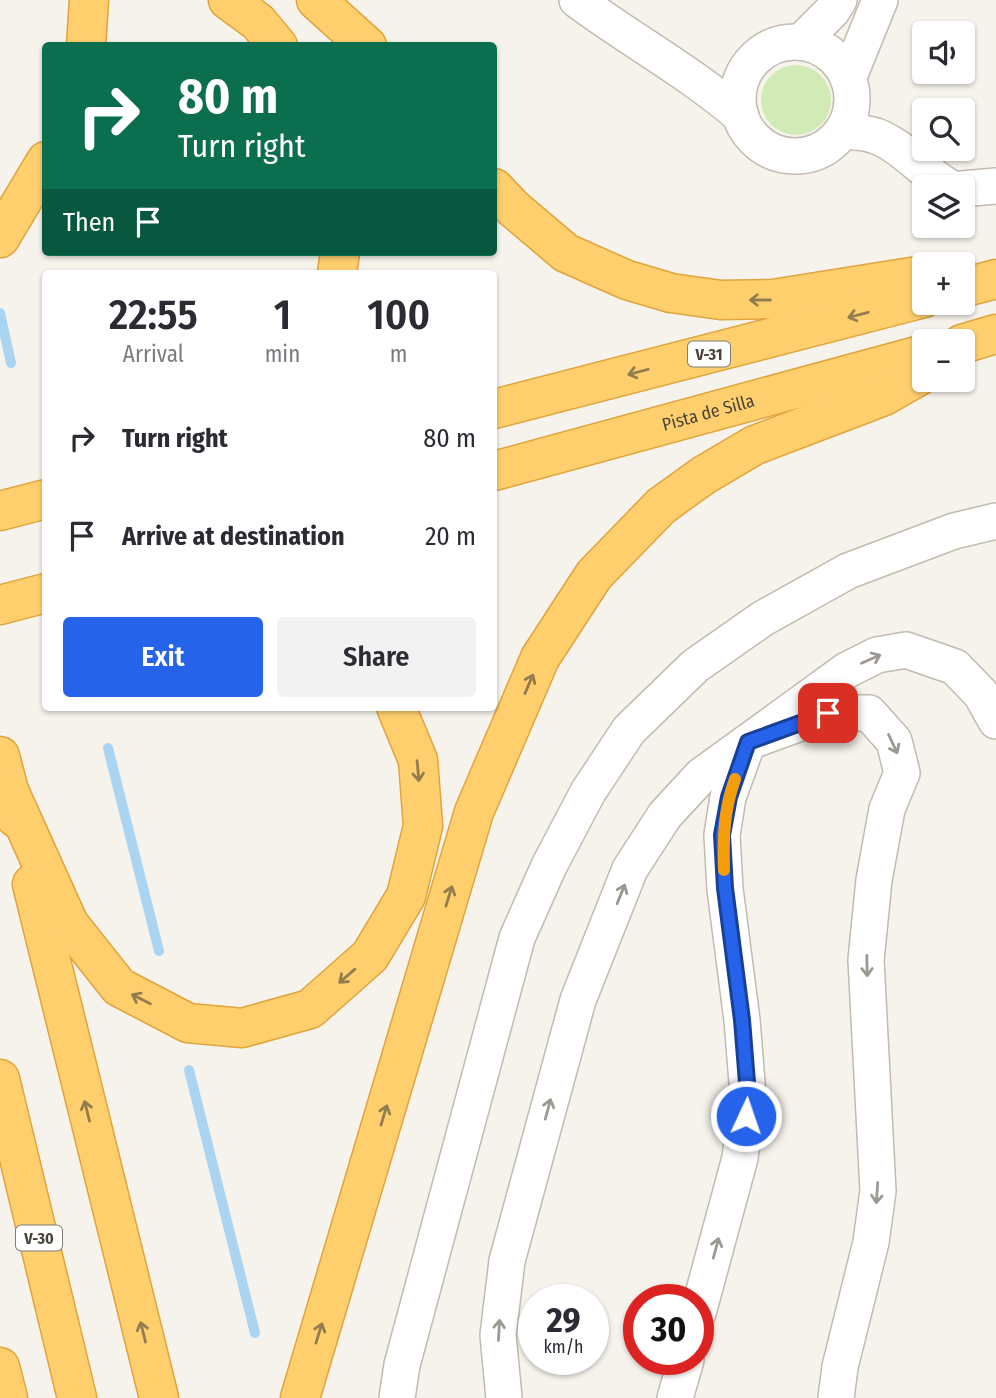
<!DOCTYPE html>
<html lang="en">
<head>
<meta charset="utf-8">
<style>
	body { margin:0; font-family:"Fira Sans Condensed",sans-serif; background:#f2f2f3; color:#2b2b33; height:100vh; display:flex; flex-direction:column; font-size:26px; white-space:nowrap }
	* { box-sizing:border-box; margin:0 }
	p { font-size:23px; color:#7c7c81 }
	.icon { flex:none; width:38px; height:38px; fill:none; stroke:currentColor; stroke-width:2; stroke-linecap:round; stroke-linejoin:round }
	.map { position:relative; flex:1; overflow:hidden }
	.details { position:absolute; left:42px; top:270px; width:455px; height:441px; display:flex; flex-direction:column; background:#fff; border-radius:7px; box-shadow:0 2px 5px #0004 }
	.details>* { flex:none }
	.guide { position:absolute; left:42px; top:42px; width:455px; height:214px; border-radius:7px; box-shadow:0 2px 5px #0004; background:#0b6e4f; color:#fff; overflow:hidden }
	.fabs { position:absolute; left:912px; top:21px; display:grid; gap:14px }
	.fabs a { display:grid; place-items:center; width:63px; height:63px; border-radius:7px; background:#fff; box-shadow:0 2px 5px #0004; font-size:35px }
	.speed { position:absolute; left:518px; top:1284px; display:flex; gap:14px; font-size:35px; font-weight:700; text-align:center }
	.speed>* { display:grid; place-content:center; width:91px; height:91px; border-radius:50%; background:#fff; box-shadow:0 2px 5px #0004; line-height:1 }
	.speed small { font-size:18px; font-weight:400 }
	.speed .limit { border:10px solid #d22; background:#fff; color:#111 }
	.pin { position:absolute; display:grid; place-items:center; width:60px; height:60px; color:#fff; margin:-30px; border-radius:14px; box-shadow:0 4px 10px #0006 }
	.me { position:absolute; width:77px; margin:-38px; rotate:3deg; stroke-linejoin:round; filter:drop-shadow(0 0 5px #0008) }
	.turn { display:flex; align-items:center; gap:24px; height:147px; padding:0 21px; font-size:32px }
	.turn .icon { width:91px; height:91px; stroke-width:2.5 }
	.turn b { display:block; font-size:49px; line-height:60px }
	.then { display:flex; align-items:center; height:66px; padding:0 21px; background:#0003; gap:14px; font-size:26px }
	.eta { display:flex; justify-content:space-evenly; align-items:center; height:119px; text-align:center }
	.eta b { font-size:42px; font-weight:600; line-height:49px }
	.cta { display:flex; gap:14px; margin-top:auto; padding:14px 21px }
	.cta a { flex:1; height:80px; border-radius:7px; background:#2563eb; color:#fff; font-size:28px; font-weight:600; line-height:80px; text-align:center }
	.cta a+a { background:#f2f2f3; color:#2b2b33 }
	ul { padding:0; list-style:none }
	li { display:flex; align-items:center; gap:21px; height:98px; padding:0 21px }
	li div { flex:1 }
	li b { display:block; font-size:26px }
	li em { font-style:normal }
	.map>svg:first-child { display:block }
	.green { fill:#d2eab5 }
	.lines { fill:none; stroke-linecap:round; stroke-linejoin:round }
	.stream { stroke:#a9d4f2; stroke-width:10 }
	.street-casing { stroke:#c2bbae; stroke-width:38 }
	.highway-casing { stroke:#e0a43c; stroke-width:41 }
	.street { stroke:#fff; stroke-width:35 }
	.highway { stroke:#ffcf6e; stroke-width:38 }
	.oneway { stroke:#937c4e }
	.oneway2 { stroke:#9c9892 }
	.route-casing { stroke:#184099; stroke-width:18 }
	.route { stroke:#2563eb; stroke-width:12 }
	.slow { stroke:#f59e0b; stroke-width:12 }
	.labels { text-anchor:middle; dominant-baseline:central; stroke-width:7; stroke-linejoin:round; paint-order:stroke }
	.shield { fill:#fff; stroke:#817c74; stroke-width:2 }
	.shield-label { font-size:16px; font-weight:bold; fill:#4b4439 }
	.street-label { font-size:18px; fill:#4b4439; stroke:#fff }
</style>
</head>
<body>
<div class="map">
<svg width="996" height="1398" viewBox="0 0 996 1398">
	<rect width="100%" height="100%" fill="#f6f3ec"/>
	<!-- green -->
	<circle class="green" cx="796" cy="100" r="35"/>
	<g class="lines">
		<!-- stream -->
		<g class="stream">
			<polyline points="0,313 11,363"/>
			<polyline points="108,748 159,951"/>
			<polyline points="189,1070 255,1333"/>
		</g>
		<!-- street casing -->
		<g class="street-casing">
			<g id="street">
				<path d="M 577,0 C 631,40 690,72 741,116"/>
				<polyline points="801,42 832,11 839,0"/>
				<circle cx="795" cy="99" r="57"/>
				<polyline points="848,79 880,0"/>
				<path d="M 842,131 C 852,132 866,132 876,136 C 903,146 924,173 949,187"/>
				<polyline points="962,189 996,186"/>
				<polyline points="698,1313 740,1158 748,1095 742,1020 725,889 722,835 728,797 748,742 828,713 869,713 894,741 902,773 887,809 874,880 866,960 878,1191 871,1242 840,1367 836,1398"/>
				<polyline points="397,1398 402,1365 517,938 549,866 588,792 629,730 695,666 762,619 848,571 954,531 996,521"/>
				<polyline points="504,1398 498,1335 507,1261 578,1000 630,869 665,815 701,776 847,670 877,655 906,650 955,667 981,694 996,721"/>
				<polyline points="675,1398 686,1360"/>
			</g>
		</g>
		<!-- highway casing -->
		<g class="highway-casing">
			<g id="highway">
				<polyline points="228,0 258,22 278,46"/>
				<polyline points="316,0 367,46"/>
				<polyline points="86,46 89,0"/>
				<polyline points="494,188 514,209 566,253 627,280 671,293 721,300 773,299 924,275"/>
				<polyline points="0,238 46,161"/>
				<polyline points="337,273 340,252"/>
				<polyline points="962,288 996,279"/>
				<polyline points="962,344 996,334"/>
				<polyline points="494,409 924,298"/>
				<path id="s1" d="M 494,471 L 924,354"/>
				<polyline points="0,511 46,499"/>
				<polyline points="0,605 46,593"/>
				<polyline points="0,756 16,818"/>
				<polyline points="10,793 69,924 119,987 188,1023 242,1028 310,1009 370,956 406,896 423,826 418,760 396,707"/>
				<polyline points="32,884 159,1398"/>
				<polyline points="0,1079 77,1398"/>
				<polyline points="0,1367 8,1398"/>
				<polyline points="300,1398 474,812 540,658 594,575 661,506 704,475 755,445 884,396 924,373"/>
			</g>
		</g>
		<!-- street -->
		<use href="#street" class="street"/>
		<!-- highway -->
		<use href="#highway" class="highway"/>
	</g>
	<!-- one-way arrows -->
	<defs><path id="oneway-shaft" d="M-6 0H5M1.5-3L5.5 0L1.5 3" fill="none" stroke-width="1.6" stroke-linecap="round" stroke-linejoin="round" transform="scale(1.75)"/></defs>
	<g class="oneway">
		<use href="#oneway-shaft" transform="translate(760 300) rotate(180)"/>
		<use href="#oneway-shaft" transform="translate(858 315) rotate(165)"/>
		<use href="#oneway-shaft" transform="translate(638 372) rotate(165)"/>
		<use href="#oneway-shaft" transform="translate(529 684) rotate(-67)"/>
		<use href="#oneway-shaft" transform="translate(418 771) rotate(85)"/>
		<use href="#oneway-shaft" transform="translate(449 896) rotate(-73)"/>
		<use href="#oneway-shaft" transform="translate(347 976) rotate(139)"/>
		<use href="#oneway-shaft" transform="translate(141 999) rotate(-153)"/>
		<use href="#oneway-shaft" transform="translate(87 1111) rotate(-104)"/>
		<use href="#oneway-shaft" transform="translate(384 1115) rotate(-73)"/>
		<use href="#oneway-shaft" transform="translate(143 1332) rotate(-104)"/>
		<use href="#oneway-shaft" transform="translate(319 1333) rotate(-73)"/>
	</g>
	<g class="oneway2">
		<use href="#oneway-shaft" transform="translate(871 659) rotate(-24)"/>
		<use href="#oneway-shaft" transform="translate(893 744) rotate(65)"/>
		<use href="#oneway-shaft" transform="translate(621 894) rotate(-68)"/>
		<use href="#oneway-shaft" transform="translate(867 966) rotate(89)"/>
		<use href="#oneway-shaft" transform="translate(548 1109) rotate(-75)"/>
		<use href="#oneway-shaft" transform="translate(877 1193) rotate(94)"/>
		<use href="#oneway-shaft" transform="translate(716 1248) rotate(-75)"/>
		<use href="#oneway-shaft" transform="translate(499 1330) rotate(-87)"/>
	</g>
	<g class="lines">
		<!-- route casing -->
		<g class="route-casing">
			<polyline id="route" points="746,1116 748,1095 742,1020 725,888 722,835 729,797 748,742 828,713"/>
		</g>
		<!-- route -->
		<use href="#route" class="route"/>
		<!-- slow -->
		<path class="slow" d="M 724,870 C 723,836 724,810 735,779"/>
	</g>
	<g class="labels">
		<!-- shield labels -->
		<g class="shield">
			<rect x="688" y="341.5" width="42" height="25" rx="5"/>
			<rect x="16" y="1225.5" width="46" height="25" rx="5"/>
		</g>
		<g class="shield-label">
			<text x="709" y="354">V-31</text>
			<text x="39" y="1238">V-30</text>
		</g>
		<!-- street labels -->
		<g class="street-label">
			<text stroke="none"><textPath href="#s1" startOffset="222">Pista de Silla</textPath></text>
		</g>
	</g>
</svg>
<div class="fabs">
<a><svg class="icon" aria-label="sound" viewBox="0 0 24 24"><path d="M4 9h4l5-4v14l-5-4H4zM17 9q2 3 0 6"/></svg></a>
<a><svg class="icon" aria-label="search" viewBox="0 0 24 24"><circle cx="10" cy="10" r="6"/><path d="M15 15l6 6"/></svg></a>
<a><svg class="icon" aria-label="layers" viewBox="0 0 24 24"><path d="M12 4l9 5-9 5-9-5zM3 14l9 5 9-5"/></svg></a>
<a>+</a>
<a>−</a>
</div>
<div class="speed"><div>29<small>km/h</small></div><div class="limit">30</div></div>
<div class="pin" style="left:828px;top:713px;background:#d93025"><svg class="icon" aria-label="arrive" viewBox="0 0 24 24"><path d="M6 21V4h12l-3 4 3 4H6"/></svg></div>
<svg class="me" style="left:746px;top:1116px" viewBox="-20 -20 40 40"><circle r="17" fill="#2563eb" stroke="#fff" stroke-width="3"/><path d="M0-11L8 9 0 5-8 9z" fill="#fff"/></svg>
<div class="guide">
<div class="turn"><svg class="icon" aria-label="right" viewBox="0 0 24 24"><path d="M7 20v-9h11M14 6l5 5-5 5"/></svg><div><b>80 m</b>Turn right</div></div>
<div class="then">Then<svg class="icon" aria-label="arrive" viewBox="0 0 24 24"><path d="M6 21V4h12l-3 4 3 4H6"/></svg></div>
</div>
<section class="details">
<div class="eta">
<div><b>22:55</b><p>Arrival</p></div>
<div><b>1</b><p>min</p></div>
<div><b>100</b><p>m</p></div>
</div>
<ul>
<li><svg class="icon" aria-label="right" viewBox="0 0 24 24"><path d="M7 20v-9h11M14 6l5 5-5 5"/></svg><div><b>Turn right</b></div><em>80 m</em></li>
<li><svg class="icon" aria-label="arrive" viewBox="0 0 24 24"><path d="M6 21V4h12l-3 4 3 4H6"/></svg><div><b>Arrive at destination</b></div><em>20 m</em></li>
</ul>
<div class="cta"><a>Exit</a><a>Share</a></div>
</section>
</div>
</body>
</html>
